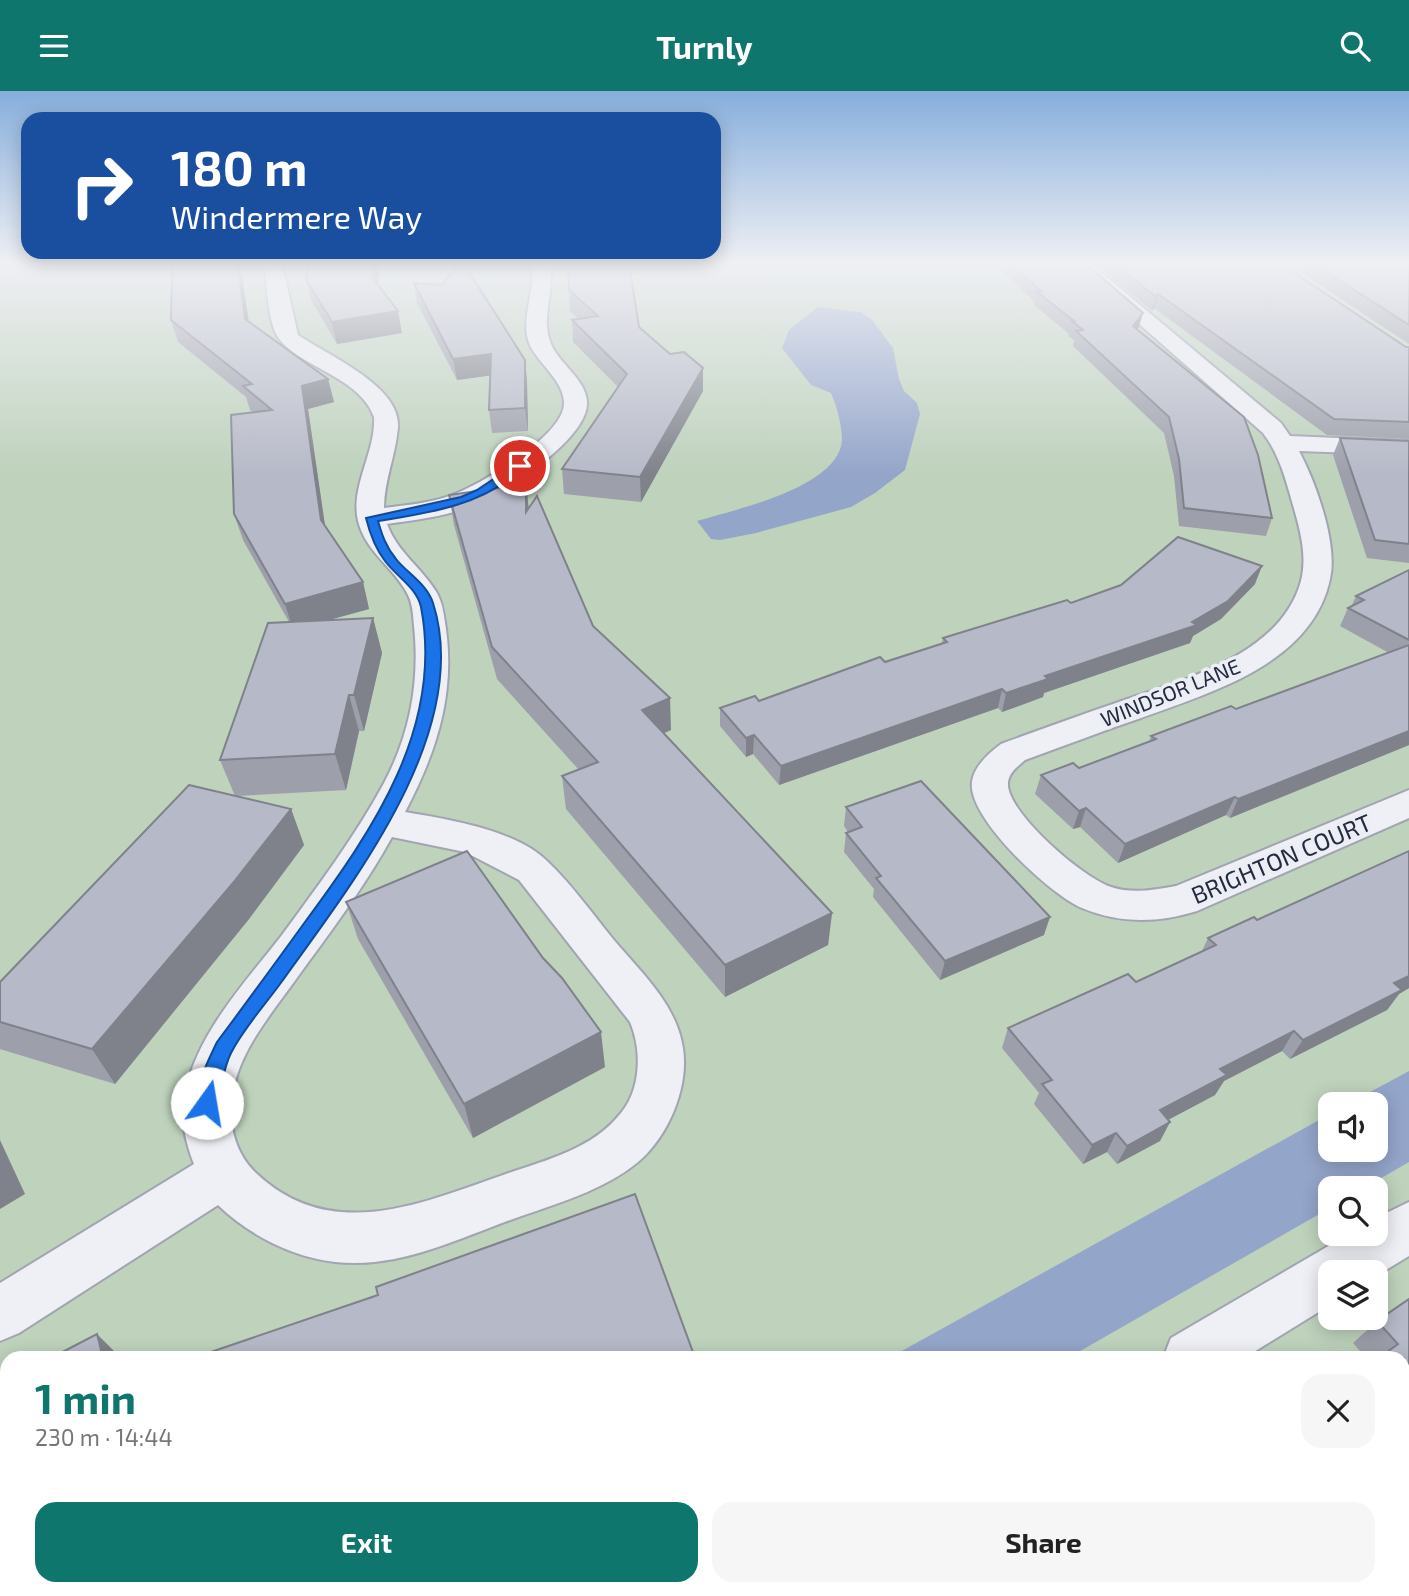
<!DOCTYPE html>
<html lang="en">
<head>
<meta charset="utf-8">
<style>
	body { margin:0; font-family:"Exo 2",sans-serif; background:#f6f6f6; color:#222; height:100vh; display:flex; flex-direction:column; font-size:26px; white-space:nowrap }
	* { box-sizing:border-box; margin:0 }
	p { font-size:23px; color:#767676 }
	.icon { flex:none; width:38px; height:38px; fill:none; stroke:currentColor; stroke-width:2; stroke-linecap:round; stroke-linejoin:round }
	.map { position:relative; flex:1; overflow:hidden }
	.side { position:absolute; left:0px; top:1260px; width:1410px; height:245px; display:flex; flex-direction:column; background:#fff; border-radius:21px 21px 0 0; box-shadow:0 4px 18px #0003 }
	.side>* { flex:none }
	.top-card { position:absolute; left:21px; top:21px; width:700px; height:147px; border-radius:21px; box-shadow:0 4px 18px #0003; background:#1a4fa0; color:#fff; overflow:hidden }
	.buttons { position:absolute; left:1318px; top:1001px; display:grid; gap:14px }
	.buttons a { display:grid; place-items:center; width:70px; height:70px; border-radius:14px; background:#fff; box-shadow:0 4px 18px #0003; font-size:35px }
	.pin { position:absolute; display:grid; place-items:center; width:60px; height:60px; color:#fff; margin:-30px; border:4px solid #fff; border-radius:50%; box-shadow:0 2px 7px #0007 }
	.me { position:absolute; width:77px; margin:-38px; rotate:13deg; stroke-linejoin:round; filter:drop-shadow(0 0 5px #0008) }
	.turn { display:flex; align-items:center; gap:24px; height:147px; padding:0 35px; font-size:32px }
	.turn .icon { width:91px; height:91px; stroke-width:2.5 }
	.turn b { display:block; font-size:49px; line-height:60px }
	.round { display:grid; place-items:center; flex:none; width:74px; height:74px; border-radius:21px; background:#f6f6f6 }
	.headline { display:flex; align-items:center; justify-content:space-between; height:119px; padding:0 35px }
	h1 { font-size:42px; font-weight:700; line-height:52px; color:#0f766e }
	.cta { display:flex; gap:14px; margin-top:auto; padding:14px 35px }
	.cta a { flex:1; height:80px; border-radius:21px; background:#0f766e; color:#fff; font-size:28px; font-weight:700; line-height:80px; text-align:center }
	.cta a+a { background:#f6f6f6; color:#222 }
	header { display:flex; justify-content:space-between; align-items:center; height:91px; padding:0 35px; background:#0f766e; color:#fff; font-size:32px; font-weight:700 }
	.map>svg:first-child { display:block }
	.green { fill:#bed2bc; fill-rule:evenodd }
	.water { fill:#94a5ca }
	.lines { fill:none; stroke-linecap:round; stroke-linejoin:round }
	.minor-casing { stroke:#a1a4b1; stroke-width:4 }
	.minor { fill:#eff0f5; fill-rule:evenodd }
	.wall { fill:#9d9fab }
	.shaded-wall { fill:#7f828b }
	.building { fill:#b6b9c7; stroke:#7f828b; stroke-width:2 }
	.route { fill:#1a73e8; stroke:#114b97; stroke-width:2 }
	.labels { text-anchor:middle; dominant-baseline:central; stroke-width:7; stroke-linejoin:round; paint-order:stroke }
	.far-street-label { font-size:21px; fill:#252a3e; stroke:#ebeef5 }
	.street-label { font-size:24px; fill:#252a3e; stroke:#ebeef5 }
</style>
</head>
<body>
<header><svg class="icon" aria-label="menu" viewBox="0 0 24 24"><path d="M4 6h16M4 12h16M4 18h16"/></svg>Turnly<svg class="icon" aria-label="search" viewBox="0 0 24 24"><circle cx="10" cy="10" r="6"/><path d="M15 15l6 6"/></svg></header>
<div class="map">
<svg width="1409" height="1505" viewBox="0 0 1409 1505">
	<rect width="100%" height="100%" fill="#dcdee7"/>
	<!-- green -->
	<path class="green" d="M 0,173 L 1409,173 L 1409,1505 L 0,1505 ZM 1330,1013 L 1376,1013 L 1376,1059 L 1330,1059 ZM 1330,1097 L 1376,1097 L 1376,1143 L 1330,1143 ZM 1330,1181 L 1376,1181 L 1376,1227 L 1330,1227 ZM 7,1267 L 1404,1267 L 1404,1498 L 7,1498 Z"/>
	<!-- water -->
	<g class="water">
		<path d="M 818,216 L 861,221 L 872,229 L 893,257 L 899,288 L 904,300 L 917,312 L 920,323 L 905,379 L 875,402 L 851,416 L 756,442 L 720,449 L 711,448 L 697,430 C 733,419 839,397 842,349 C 842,335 837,315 831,302 L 811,294 L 782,257 L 789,239 Z"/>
		<polygon points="1409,980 1409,1071 1364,1097 1330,1097 1330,1117 1068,1267 889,1267 1330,1023 1330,1059 1376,1059 1376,1013 1348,1013"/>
		<polygon points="478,1498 667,1498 655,1505 465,1505"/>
	</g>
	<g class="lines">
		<!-- minor casing -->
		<g class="minor-casing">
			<g id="minor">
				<path d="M 264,173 L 282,173 L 298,244 C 327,264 401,295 398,336 C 396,364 384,389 384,417 C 407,414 431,412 452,404 C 480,394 565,344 564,312 C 564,289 537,272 529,252 C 520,228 536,199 532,173 L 550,173 C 555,199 540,228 551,253 C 559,273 586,288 587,311 C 589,348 501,404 471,415 C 444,426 415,429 387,433 C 397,461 422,477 437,502 C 443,513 444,525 446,538 C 455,605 436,662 405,721 C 447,728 517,739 548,771 C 572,794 592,822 613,848 C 639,879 674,911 682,952 C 691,993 669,1045 638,1071 C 603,1100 555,1113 513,1128 C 455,1149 398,1178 335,1171 C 292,1166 249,1144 218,1114 L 19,1242 L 0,1250 L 0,1192 L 194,1073 C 186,1053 180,1028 184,1006 C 196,943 244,893 282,844 C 318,795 354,747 383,694 C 410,644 420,591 414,535 C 413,525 413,514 408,504 C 395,477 366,462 358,430 C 350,395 376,361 374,326 C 359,282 286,274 274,238 C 267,219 267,193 264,173 ZM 392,746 L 465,761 L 519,789 L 630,931 C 642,959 641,998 621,1022 C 593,1058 546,1069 506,1083 C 422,1112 332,1153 257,1083 C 233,1061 226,1026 234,995 C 243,956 271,923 294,891 C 328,844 364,797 392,746 Z"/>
				<path d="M 1071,173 L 1091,173 L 1281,332 L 1290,345 L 1409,350 L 1409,364 L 1299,360 C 1316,392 1338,453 1330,488 C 1312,573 1211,601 1141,627 C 1102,640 1064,655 1025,669 C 1017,676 1007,683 1008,695 C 1011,725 1083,787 1111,796 C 1131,803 1155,799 1176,795 L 1409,699 L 1409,727 L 1197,820 C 1158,832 1120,833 1082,817 C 1051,804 967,727 972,691 C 974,675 989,662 1001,653 C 1039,639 1078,625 1116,612 C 1181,589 1280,566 1301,490 C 1307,467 1301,443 1295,421 C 1287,394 1281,365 1263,342 Z"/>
				<polygon points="1409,1111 1409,1165 1376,1185 1376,1181 1330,1181 1330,1214 1244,1267 1163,1267 1171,1247 1349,1143 1376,1143 1376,1127"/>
				<polygon points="1161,1498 1226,1498 1229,1505 1164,1505"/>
			</g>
		</g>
		<!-- minor -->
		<use href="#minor" class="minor"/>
	</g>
	<!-- wall -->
	<g class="wall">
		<polygon points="994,173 1086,173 1139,236 1137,239 1272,427 1266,445 1179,435 1174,385 1164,342 1073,255 1074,249 1068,245 1069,243 1034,214 1034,210"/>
		<polygon points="1095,173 1281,173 1406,256 1409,256 1409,348 1327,344 1154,217 1152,220"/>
		<polygon points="1288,173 1409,173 1409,253"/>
		<polygon points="242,184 249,230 328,288 334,311 308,318 325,435 363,491 369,518 328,529 373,527 382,562 364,640 359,640 346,699 236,705 291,718 304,754 249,828 115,993 0,958 0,891 235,705 220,669 289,531 243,449 234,423 253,321 250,319 246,306 178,251 171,229"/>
		<polygon points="306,188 379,194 402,242 337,253 311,209"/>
		<polygon points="414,192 525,269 527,291 528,340 492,342 489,319 490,284 457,289 417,212"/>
		<polygon points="569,199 639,236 703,300 641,411 564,403 562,378 618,296 573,251 572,229 579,228 570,220"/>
		<polygon points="1340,347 1409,350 1409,472 1367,467 1333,364"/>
		<polygon points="526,393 529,417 593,535 671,639 664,642 832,822 828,854 725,906 566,718 562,685 579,679 497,588 454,434 449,404"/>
		<polygon points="1409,479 1409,654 1230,727 1226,724 1118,772 1080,736 1073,738 1035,703 1041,684 1079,677 1149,651 1151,645 1236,618 1389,562 1340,535 1348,517 1351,516 1356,505"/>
		<polygon points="1255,493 1221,528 1193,545 1190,552 1044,602 1043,606 1002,621 998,617 779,694 753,663 746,666 720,635 720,617 759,610 942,552 943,547 1071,512"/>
		<polygon points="846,716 1044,844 940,889 873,806 874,798 844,761 846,742 848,741 844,735"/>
		<polygon points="1409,760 1409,897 1399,903 1387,919 1290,968 1282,960 1224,990 1215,1004 1168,1029 1170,1031 1160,1050 1117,1073 1107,1061 1083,1073 1034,1013 1039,1002 1002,957 1008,937 1136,891 1202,860 1208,847 1257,829"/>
		<polygon points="346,811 543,867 605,976 473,1047 358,848"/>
		<polygon points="1409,1208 1409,1505 1292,1505 1286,1498 1404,1498 1404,1267 1366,1267 1353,1252 1377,1230"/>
	</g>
	<!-- shaded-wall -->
	<g class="shaded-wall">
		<polygon points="238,173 239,173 242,184 251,250 245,228"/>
		<polygon points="375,173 380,173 377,208 373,187"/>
		<polygon points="1158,203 1154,217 1152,220 1156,206"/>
		<polygon points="398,220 402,242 337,253 332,231"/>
		<polygon points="1143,222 1139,236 1129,250 1133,235"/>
		<polygon points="491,263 494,284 457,289 453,268"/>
		<polygon points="525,269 527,291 528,340 525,317"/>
		<polygon points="703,277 703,300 641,411 640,386"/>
		<polygon points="328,288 334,311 308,318 328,455 321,429 302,295"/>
		<polygon points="526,393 529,422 526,421"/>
		<polygon points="1262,475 1255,493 1221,528 1193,545 1190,552 1044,602 1043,606 1002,621 1006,602 1045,585 1192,531"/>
		<polygon points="363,491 369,518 293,539 285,513"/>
		<polygon points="373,527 382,562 364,640 354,604"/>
		<polygon points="1002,598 998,617 779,694 781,675"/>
		<polygon points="349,604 359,640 346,699 335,663"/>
		<polygon points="670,607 671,639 644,651 642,619"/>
		<polygon points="1409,640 1409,654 1230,727 1238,708"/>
		<polygon points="754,644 753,663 746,666 746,647"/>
		<polygon points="1235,706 1226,724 1118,772 1125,753"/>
		<polygon points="1086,717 1080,736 1073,738 1079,720"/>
		<polygon points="291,718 304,754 249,828 115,993 92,958"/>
		<polygon points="832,822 828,854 725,906 725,874"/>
		<polygon points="1050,826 1044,844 940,889 945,870"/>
		<polygon points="1409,885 1409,897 1399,903 1387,919 1290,968 1303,949 1394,892"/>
		<polygon points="1294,940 1282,960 1224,990 1215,1004 1149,1039 1160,1019 1220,978"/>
		<polygon points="601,941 605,976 473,1047 464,1013"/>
		<polygon points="1170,1031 1160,1050 1117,1073 1127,1055"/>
		<polygon points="1116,1042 1107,1061 1083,1073 1092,1054"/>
		<polygon points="0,1049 25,1103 0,1118"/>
		<polygon points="97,1243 121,1267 103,1267"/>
		<polygon points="7,1492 7,1498 69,1498 57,1505 0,1505 0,1496"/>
	</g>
	<!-- building -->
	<g class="building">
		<polygon points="172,173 238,173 245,228 328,288 302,295 321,429 363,491 285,513 234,423 231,324 272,319 243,295 252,293 171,229"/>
		<polygon points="308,173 375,173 373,187 398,220 332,231 306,188"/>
		<polygon points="458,173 464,173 525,269 525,317 489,319 491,263 453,268 414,192 442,194"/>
		<polygon points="568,173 629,173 639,236 670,263 684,261 703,277 640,386 562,378 627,283 572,229 598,225 569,199"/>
		<polygon points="1011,173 1086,173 1143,222 1133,235 1244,326 1258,364 1272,427 1184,417 1179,368 1169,326 1076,240 1083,239 1072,230 1074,230 1036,200 1041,200"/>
		<polygon points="1115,173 1281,173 1406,256 1409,256 1409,331 1334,328 1158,203 1156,206"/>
		<polygon points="1314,173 1409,173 1409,234"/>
		<polygon points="1340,347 1409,350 1409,453 1375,449"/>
		<polygon points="526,393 526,421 537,405 593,535 670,607 642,619 832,822 725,874 562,685 598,671 492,556 449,404"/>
		<polygon points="1178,446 1262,475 1228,510 1192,531 1197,534 1045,585 1048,588 1006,602 1002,598 781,675 754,644 746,647 720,617 755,605 759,610 880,566 885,571 947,551 943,547 1067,509 1071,512 1121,494"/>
		<polygon points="1409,479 1409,549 1348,517 1364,509 1356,505"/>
		<polygon points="373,527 354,604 349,604 335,663 220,669 268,532"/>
		<polygon points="1409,554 1409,640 1238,708 1235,706 1125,753 1086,717 1079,720 1041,684 1073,672 1079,677 1156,648 1151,645 1231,615 1236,618"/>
		<polygon points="921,690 1050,826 945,870 876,787 881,785 846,742 862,736 846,716"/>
		<polygon points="189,694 291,718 233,792 92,958 0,931 0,891"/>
		<polygon points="467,760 543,867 562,887 601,941 464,1013 346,811"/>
		<polygon points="1409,760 1409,885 1394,892 1402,899 1303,949 1294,940 1220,978 1227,984 1160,1019 1170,1031 1127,1055 1116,1042 1092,1054 1042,993 1052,989 1008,937 1128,883 1136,891 1216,854 1208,847 1254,826 1257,829"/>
		<polygon points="635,1103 694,1264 686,1267 205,1267 205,1263 378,1204 376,1196"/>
		<polygon points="1409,1208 1409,1505 1329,1505 1324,1498 1404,1498 1404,1267 1379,1267 1398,1253 1377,1230"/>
		<polygon points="97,1243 103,1267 51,1267"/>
		<polygon points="7,1290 7,1492 0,1496 0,1293"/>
		<polygon points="843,1498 1104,1498 1108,1505 845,1505 842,1499"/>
	</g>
	<!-- sky -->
	<linearGradient id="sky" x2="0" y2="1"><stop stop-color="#86aedc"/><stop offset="0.45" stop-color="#eff0f4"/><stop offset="1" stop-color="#eff0f4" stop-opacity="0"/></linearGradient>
	<rect width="1409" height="384" fill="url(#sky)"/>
	<!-- route -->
	<path class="route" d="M 516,373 L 525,375 C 485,414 430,422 378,430 C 382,444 386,456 396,468 C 407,482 427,493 433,512 C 474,641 350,795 280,893 C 264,915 243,938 231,962 C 222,980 222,1000 214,1018 L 207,1020 L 200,1018 C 192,999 209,968 217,951 C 247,911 276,871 305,831 C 373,739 444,636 421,516 C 417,497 397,486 385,470 C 375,457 370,443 366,427 L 461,406 L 477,399 Z"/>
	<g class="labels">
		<!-- far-street labels -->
		<g class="far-street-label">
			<text transform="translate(1170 601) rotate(-22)">WINDSOR LANE</text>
		</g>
		<!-- street labels -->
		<g class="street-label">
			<text transform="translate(1281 767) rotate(-23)">BRIGHTON COURT</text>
		</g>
	</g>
</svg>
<div class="buttons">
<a><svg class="icon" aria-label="sound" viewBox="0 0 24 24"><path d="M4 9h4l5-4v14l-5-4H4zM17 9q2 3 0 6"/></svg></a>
<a><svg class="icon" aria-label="search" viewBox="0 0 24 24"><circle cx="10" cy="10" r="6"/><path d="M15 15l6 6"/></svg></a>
<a><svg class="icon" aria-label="layers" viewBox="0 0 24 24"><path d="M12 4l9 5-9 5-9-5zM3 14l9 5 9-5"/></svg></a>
</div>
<div class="pin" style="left:520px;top:375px;background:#d93025"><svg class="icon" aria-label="arrive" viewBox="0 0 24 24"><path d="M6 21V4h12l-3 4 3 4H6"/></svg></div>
<svg class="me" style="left:207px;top:1012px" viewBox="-20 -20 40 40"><circle r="19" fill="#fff"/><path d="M0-13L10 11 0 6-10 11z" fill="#1a73e8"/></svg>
<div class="top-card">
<div class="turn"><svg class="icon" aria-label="right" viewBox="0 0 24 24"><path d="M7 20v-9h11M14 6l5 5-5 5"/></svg><div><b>180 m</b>Windermere Way</div></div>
</div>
<section class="side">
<div class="headline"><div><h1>1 min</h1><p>230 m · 14:44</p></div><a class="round"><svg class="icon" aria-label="close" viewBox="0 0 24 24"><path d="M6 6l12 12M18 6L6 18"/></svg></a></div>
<div class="cta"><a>Exit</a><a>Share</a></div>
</section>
</div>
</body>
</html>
